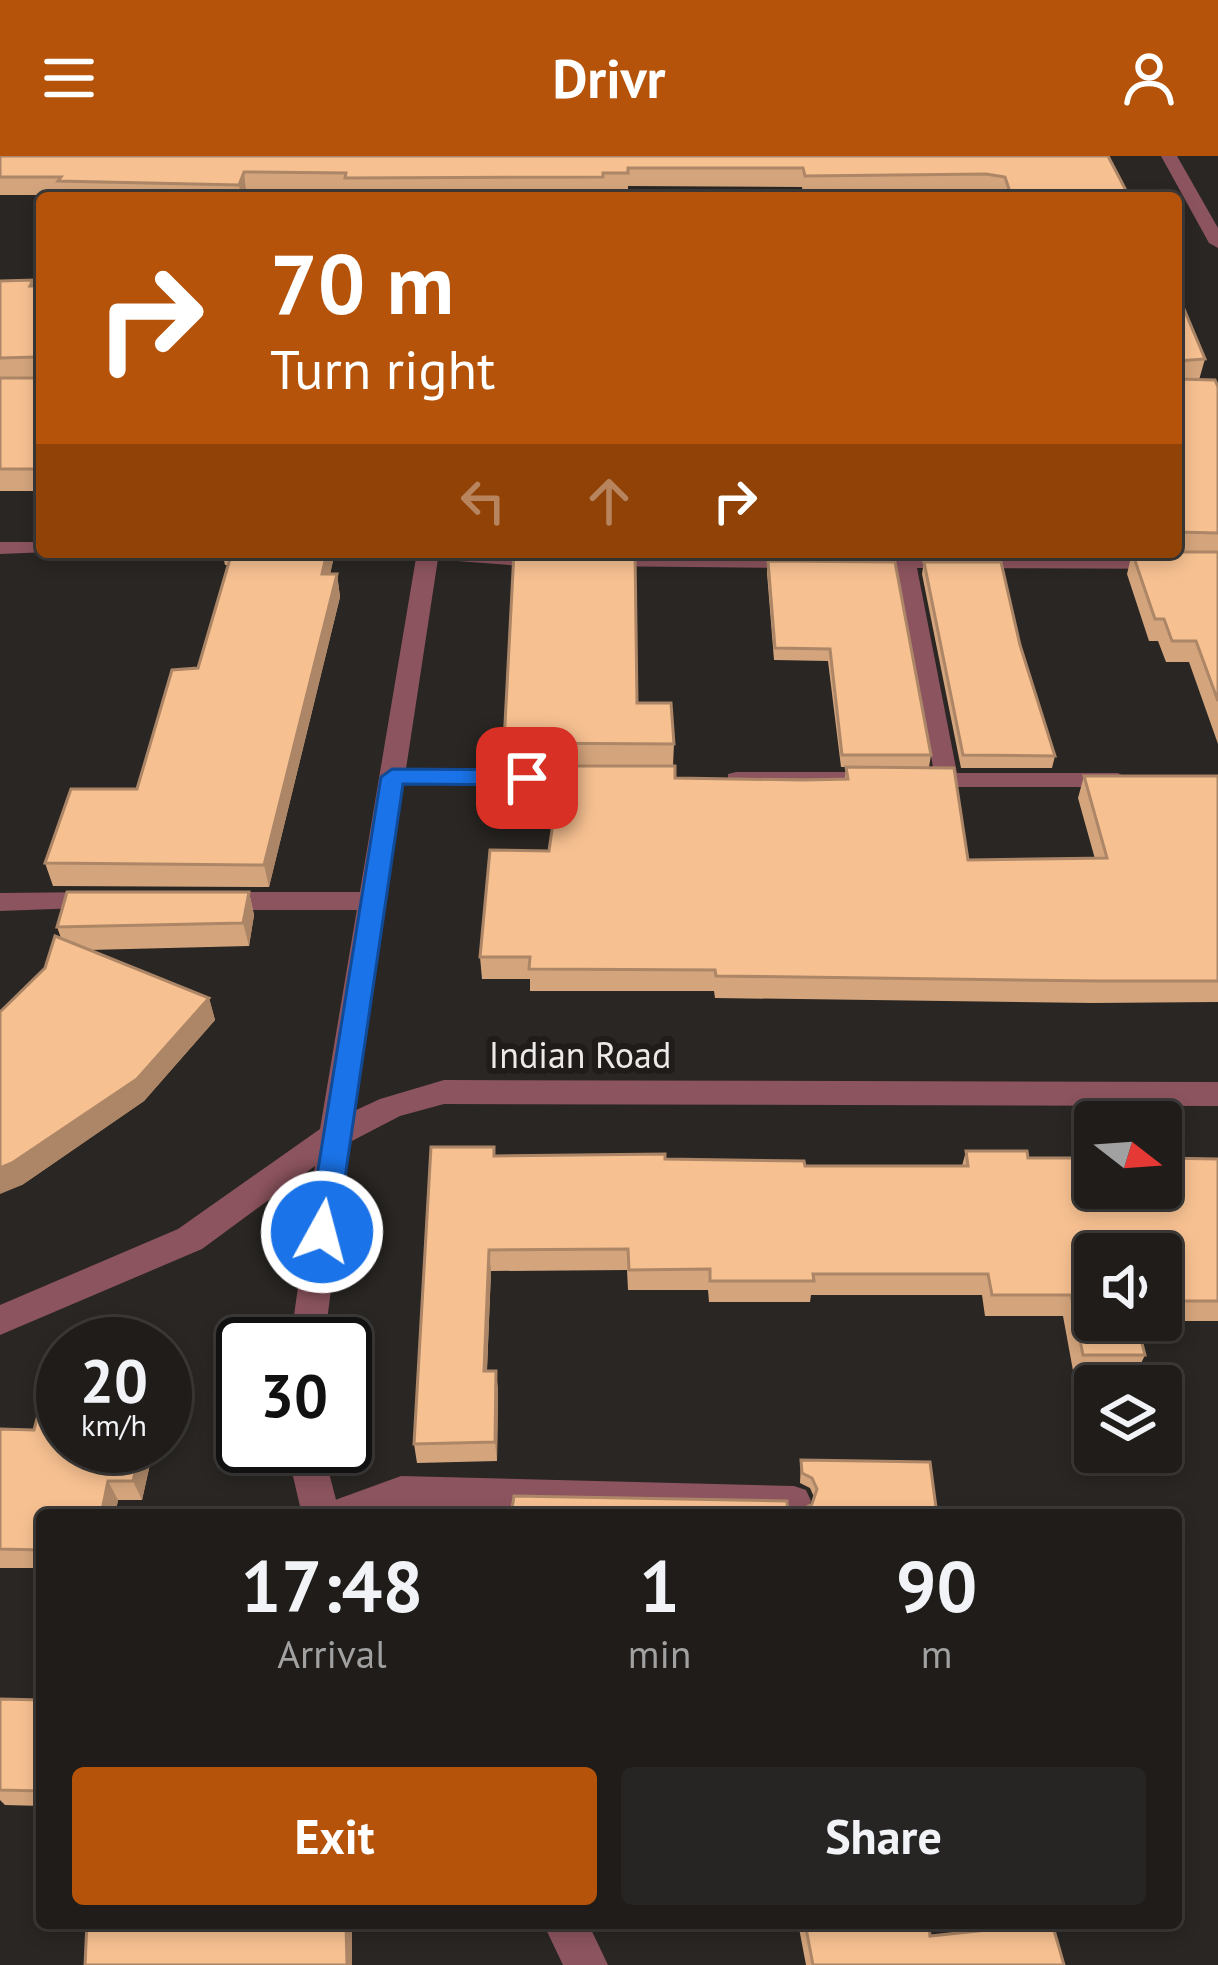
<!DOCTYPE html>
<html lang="en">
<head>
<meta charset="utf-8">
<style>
	body { margin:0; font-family:"PT Sans",sans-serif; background:#272523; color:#f1f3f6; height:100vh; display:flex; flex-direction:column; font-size:45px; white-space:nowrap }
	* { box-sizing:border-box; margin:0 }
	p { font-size:39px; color:#a1a1a2 }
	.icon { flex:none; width:66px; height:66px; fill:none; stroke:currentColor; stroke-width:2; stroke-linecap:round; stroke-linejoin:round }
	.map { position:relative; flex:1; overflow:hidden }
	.panel { position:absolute; left:36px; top:1353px; width:1146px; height:420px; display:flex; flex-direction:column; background:#1f1c1a; border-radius:12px; box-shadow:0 6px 18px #0003,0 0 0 3px #3c3a39 }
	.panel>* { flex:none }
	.guide { position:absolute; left:36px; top:36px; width:1146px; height:366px; border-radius:12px; box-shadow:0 6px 18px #0003,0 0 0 3px #3c3a39; background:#b45309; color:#fff; overflow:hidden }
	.needle { width:78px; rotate:107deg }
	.buttons { position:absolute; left:1074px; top:945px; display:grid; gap:24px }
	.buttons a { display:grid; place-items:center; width:108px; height:108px; border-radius:12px; background:#1f1c1a; box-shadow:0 6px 18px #0003,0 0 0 3px #3c3a39; font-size:60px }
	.speed { position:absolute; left:36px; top:1161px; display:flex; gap:24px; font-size:60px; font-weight:700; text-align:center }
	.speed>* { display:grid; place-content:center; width:156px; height:156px; border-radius:50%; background:#1f1c1a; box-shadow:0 6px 18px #0003,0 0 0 3px #3c3a39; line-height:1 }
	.speed small { font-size:30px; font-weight:400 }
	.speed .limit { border:6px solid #111; border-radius:18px; background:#fff; color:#111 }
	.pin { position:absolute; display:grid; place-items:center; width:102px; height:102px; color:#fff; margin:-51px; border-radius:24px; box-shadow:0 6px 18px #0006 }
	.me { position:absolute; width:132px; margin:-66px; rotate:7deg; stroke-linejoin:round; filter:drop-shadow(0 0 9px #0008) }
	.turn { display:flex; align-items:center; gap:42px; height:252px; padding:0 36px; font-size:54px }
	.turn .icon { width:156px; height:156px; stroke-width:2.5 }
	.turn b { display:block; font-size:84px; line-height:102px }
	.lanes { display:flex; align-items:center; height:114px; padding:0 36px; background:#0003; justify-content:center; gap:60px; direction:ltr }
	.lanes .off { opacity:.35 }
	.eta { display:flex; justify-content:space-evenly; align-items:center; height:204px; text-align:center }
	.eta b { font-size:72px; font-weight:600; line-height:84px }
	.cta { display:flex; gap:24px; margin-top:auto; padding:24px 36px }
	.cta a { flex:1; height:138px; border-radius:12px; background:#b45309; color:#fff; font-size:48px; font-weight:600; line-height:138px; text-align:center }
	.cta a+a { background:#272523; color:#f1f3f6 }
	header { display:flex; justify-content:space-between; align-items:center; height:156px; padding:0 36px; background:#b45309; color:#fff; font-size:54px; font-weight:600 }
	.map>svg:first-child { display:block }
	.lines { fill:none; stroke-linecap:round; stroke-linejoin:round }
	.lane { fill:#8c545e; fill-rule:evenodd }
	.street { fill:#8c545e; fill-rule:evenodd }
	.wall { fill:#d4a57d; fill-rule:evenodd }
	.shaded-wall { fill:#ac8666 }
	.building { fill:#f6c091; stroke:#ac8666; stroke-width:3 }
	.route { fill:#1a73e8; stroke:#114b97; stroke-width:3 }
	.labels { text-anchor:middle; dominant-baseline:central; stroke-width:12; stroke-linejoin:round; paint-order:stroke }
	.street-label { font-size:36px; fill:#edebe9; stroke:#1f1c1a }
</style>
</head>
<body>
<header><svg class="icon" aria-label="menu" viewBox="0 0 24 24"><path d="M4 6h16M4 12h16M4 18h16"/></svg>Drivr<svg class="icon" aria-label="person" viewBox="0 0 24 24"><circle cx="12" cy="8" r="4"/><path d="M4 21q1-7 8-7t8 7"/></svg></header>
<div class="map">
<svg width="1218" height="1809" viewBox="0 0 1218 1809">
	<rect width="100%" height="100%" fill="#292623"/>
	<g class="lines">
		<!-- lane -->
		<g class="lane">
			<polygon points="0,386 42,386 42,396 49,396 0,398"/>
			<path d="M 407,396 C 442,396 533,387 558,406 L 548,412 L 417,402 Z"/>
			<polygon points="598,400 800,400 810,406 800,412 591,410 591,402"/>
			<polygon points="862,400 1218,401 1218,413 917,412 957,617 1118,617 1130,624 1118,631 922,631 910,624 914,619 934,617 897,412 855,410 855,402"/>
			<polygon points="392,614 596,615 607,622 596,629 384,626 381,621"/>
			<polygon points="736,616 878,616 889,623 878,630 728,628 728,618"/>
			<polygon points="98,736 110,745 107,751 0,755 0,737"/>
			<polygon points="215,736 372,736 384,745 372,754 215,754 203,745"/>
			<polygon points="401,1320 794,1330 806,1334 811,1345 806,1356 798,1359 401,1350 378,1359 319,1359 324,1348"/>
		</g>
		<!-- street -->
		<g class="street">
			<polygon points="1161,0 1177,0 1218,72 1218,92 1209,87"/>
			<polygon points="417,396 439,396 354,955 380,943 444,924 1218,926 1218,950 444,948 400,960 350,986 324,1188 290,1188 315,1010 202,1093 0,1179 0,1149 178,1073 320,973"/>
			<polygon points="286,1290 322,1290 340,1359 302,1359"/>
			<polygon points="543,1767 588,1767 608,1809 563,1809"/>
		</g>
	</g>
	<!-- wall -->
	<g class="wall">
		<polygon points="0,0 1108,0 1130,42 1002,42 1001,40 983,36 803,39 802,31 628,30 628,35 603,35 603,40 347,41 347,35 246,34 244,42 63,42 62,39 0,39"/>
		<polygon points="33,124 34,130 42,130 42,335 0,335 0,125"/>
		<polygon points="1176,134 1205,203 1199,224 1218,231 1218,588 1189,506 1166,506 1158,485 1149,485 1127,418 1132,397 1120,396 1176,396"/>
		<polygon points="222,396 335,396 330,418 337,418 340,441 269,731 53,730 45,707 137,633 198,512 228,409 225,409"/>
		<polygon points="768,405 931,599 929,611 841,611 828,505 774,504 767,417"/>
		<polygon points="924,406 1020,489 1055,600 1052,612 961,612 922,418"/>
		<polygon points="637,547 674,588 673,610 675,622 845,623 846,611 968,704 1095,703 1078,642 1084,620 1218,620 1218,846 1093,847 715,842 714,835 530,835 530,823 482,823 480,801 549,695 561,610 506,610 504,587"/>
		<polygon points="249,736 254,759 249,790 89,794 209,842 215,864 144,945 22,1029 45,812 61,782 57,771"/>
		<path d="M 494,991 L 495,1000 L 665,1003 L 805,1010 L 962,1010 L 966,995 L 1028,1002 L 1218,1003 L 1218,1165 L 1137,1165 L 1145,1199 L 1135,1220 L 1074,1220 L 1063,1160 L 985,1160 L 982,1139 L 811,1139 L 810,1146 L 709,1146 L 708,1134 L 628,1134 L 627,1114 L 491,1115 L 487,1215 L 496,1215 L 498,1235 L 497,1305 L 417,1307 L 414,1288 ZM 1161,1098 L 1161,1164 L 1095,1164 Z"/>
		<polygon points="0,1273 154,1290 142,1344 118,1344 115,1359 42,1359 42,1412 0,1412"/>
		<polygon points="801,1304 937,1359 803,1359 805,1352 812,1348 814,1341 810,1332 800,1327"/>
		<polygon points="0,1543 42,1544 42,1650 5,1649 0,1644"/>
		<polygon points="798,1767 929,1767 930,1780 1064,1809 806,1809"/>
	</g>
	<!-- shaded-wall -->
	<g class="shaded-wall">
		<polygon points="244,16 246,34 244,42 241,42 239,29"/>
		<polygon points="327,396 335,396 325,441 322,418"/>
		<polygon points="337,418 340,441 269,731 264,709"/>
		<polygon points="249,736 254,759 249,790 243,767"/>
		<polygon points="209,842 215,864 144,945 22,1029 0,1038 0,1012"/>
		<polygon points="489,1094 491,1115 486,1235 484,1215"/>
		<polygon points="496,1215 498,1235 497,1305 495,1286"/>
		<polygon points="141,1290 154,1290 142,1344 133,1325"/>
		<polygon points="108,1325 118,1344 115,1359 101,1359"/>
		<polygon points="346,1767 352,1767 352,1809 347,1809"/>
	</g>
	<!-- building -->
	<g class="building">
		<polygon points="0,0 1108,0 1130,42 1012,42 1005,21 986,18 805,20 803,12 628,12 628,17 603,17 603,21 345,22 346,17 244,16 239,29 58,25 61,21 0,21"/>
		<polygon points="33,124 30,130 42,130 42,313 0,313 0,222 36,222 41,218 36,201 0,202 0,125"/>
		<polygon points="1176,134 1205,203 1178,205 1178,223 1215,224 1218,231 1218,377 1176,376"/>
		<polygon points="232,396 327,396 322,418 337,418 264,709 45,707 71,633 137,633 172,514 198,512"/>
		<polygon points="514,396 635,396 637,547 671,547 674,588 504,587"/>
		<polygon points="1132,396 1218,396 1218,545 1196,485 1172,485 1164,463 1155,463"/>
		<polygon points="768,405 895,406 931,599 842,599 830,493 775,492"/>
		<polygon points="924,406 1001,406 1020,489 1055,600 963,599"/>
		<polygon points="561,610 675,610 675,622 803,624 848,623 846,611 954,612 968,704 1107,702 1084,620 1218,620 1218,825 1100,825 716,820 715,814 529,813 530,801 480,801 490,694 549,695"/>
		<polygon points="67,736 249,736 243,767 57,771"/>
		<polygon points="55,780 209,842 137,923 12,1007 0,1012 0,856 45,812"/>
		<polygon points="431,991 494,991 494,1000 665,998 665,1003 804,1005 805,1010 968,1010 966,995 1027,995 1028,1002 1095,1002 1095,1032 1161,1032 1161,1002 1218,1003 1218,1145 1161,1145 1161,1098 1095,1098 1095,1164 1136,1164 1145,1199 1083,1199 1071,1139 992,1139 988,1118 813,1118 814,1125 710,1125 710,1113 629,1114 628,1093 489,1094 484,1215 496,1215 495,1286 414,1288"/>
		<polygon points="53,1203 63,1203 63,1290 141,1290 133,1325 108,1325 101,1359 42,1359 42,1394 0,1393 0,1273 34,1274"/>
		<polygon points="801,1304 930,1306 937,1359 805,1359 805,1352 812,1348 817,1333 812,1322 802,1317"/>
		<polygon points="514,1340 787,1345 788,1359 511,1359"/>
		<polygon points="0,1543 42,1544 42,1635 0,1634"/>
		<polygon points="87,1767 346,1767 347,1809 85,1809"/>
		<polygon points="805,1767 929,1767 930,1780 1052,1767 1064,1809 813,1809"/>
	</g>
	<!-- route -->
	<polygon class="route" points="392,613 527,614 539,622 527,629 403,628 337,1076 333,1085 312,1085 308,1076 381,621"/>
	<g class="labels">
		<!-- street labels -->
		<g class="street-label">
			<text x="580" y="898">Indian Road</text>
		</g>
	</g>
</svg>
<div class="buttons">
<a><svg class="needle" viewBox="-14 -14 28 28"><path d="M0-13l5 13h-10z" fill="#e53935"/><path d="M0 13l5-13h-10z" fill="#a1a1a2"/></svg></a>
<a><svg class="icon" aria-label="sound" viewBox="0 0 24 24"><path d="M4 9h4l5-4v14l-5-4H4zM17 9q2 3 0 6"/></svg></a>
<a><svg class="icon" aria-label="layers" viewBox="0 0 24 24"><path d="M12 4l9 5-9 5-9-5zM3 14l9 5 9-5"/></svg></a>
</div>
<div class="speed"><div>20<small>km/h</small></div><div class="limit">30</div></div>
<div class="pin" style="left:527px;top:622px;background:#d93025"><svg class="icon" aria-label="arrive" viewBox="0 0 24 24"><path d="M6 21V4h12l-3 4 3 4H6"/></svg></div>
<svg class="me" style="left:322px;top:1076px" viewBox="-20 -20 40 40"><circle r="17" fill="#1a73e8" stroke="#fff" stroke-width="3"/><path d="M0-11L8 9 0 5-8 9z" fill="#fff"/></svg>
<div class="guide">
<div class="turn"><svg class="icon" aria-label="right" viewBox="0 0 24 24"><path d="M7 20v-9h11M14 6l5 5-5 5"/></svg><div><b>70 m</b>Turn right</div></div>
<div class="lanes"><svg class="icon off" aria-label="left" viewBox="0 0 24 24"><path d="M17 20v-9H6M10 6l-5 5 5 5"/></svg><svg class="icon off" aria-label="ahead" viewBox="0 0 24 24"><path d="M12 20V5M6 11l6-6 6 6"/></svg><svg class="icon" aria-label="right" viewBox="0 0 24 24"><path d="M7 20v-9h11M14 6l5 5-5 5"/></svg></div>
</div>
<section class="panel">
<div class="eta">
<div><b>17:48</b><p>Arrival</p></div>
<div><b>1</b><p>min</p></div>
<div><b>90</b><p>m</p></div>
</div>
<div class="cta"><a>Exit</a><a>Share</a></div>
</section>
</div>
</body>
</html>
